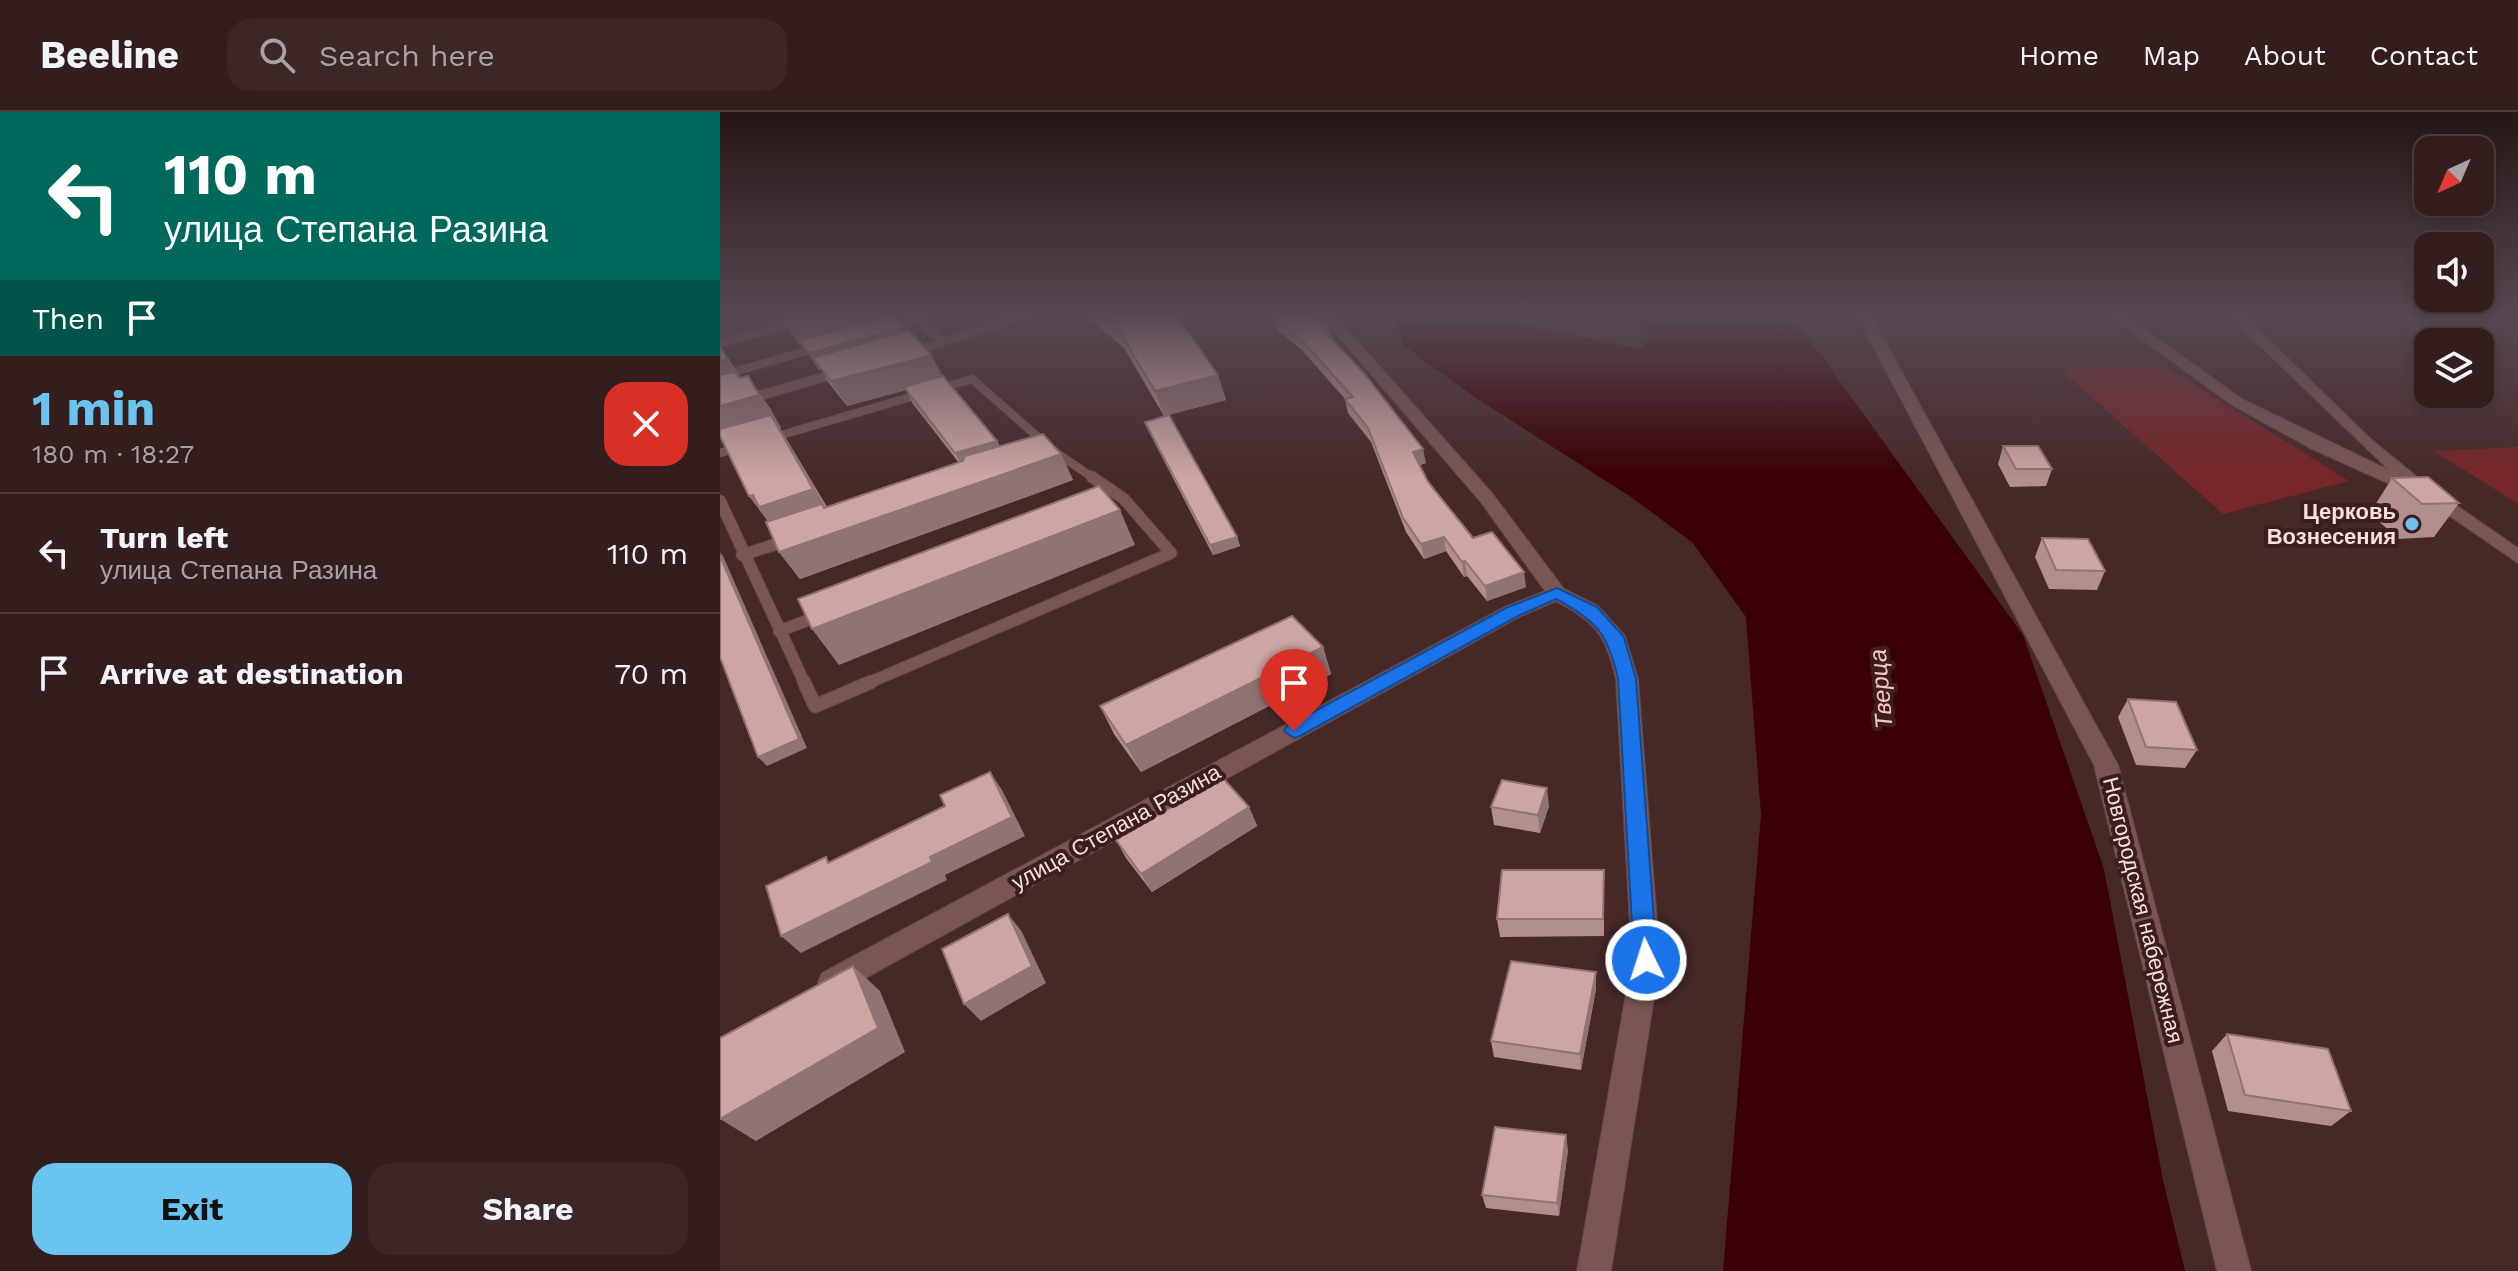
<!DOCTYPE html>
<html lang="en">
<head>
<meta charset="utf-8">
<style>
	body { margin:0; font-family:"Work Sans",sans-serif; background:#3c2726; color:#f1f3f6; height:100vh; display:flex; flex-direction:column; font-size:30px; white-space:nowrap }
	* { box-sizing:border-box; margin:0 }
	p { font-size:26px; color:#a9a2a4 }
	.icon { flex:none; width:44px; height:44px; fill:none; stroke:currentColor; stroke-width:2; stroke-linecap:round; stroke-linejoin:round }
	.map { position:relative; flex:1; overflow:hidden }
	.details { display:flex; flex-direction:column; background:#341e1d; width:720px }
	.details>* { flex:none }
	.guide { background:#00695c; color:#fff; overflow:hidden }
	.needle { width:52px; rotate:224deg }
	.controls { position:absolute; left:1694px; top:24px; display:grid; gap:16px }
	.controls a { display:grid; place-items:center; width:80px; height:80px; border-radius:16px; background:#341e1d; box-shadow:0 4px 12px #0003,0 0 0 2px #4e3c3b; font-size:40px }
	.pin { position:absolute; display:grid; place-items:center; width:68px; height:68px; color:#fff; margin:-82px -34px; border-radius:50% 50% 50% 0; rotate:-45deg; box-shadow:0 0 8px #0007 }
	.pin .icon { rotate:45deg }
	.me { position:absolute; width:88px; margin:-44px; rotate:356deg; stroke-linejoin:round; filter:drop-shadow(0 0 6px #0008) }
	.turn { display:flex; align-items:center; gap:28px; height:168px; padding:0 32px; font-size:36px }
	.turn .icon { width:104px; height:104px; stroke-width:2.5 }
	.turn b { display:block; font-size:56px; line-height:68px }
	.then { display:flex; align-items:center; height:76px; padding:0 32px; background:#0003; gap:16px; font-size:30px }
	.round { display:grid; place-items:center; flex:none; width:84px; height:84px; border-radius:24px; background:#3c2726 }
	.head { display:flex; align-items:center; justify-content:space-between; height:136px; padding:0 32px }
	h1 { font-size:48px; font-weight:700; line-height:60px; color:#69c4f0 }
	.primary-button { display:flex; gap:16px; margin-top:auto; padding:16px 32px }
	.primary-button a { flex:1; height:92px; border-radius:24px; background:#69c4f0; color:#111; font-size:32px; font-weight:700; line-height:92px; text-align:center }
	.primary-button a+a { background:#3c2726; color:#f1f3f6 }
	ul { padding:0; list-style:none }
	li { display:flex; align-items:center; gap:24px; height:120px; padding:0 32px; border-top:2px solid #4e3c3b }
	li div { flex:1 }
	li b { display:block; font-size:30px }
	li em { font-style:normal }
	header { display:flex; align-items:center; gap:48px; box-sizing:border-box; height:112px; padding:0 40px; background:#341e1d; border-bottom:2px solid #4e3c3b }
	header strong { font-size:38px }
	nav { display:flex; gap:44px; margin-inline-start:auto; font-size:28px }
	.search { width:560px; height:72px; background:#3c2726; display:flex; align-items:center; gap:20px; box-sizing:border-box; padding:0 28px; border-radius:24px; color:#a9a2a4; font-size:30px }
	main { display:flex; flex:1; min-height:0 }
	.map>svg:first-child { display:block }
	.green { fill:#762528 }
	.water { fill:#3a0004 }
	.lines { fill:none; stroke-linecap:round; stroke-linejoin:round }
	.service-far2-casing { stroke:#604645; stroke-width:9 }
	.service-far1-casing { stroke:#604645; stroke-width:13 }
	.service-casing { stroke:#604645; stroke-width:15 }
	.minor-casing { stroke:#604645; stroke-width:2 }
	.service-far2 { stroke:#795654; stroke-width:8 }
	.service-far1 { stroke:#795654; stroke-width:11 }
	.service { stroke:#795654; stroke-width:13 }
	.minor { fill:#795654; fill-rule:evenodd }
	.wall { fill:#b08f8d }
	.shaded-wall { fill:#907473 }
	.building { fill:#cda6a4; stroke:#907473; stroke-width:2 }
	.route { fill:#1a73e8; stroke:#114b97; stroke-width:2 }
	.poi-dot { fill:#69c4f0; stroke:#3b1e1d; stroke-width:3 }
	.labels { text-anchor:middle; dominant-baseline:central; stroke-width:8; stroke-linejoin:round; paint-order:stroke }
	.poi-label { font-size:22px; font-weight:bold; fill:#f5e0df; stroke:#3b1e1d; text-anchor:end }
	.street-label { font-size:22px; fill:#f5e0df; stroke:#3b1e1d }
	.water-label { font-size:24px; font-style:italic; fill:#fac7c4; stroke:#3b1e1d }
</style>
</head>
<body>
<header>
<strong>Beeline</strong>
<div class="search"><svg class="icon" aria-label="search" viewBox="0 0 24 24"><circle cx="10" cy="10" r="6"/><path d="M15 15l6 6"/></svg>Search here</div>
<nav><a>Home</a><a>Map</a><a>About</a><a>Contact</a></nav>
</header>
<main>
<section class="details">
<div class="guide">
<div class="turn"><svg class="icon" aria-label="left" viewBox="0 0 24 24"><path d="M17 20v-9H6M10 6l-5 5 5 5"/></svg><div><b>110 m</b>улица Степана Разина</div></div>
<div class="then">Then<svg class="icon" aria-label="arrive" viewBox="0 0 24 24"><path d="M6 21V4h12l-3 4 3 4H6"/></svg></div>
</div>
<div class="head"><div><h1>1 min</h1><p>180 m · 18:27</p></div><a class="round" style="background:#d93025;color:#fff"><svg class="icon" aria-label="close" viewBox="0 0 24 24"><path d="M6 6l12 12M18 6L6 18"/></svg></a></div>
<ul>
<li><svg class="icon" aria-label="left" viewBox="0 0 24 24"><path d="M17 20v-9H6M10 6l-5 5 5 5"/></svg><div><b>Turn left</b><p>улица Степана Разина</p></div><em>110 m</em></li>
<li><svg class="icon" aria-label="arrive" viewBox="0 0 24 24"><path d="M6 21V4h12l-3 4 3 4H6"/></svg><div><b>Arrive at destination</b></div><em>70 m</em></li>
</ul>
<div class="primary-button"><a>Exit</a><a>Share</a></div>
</section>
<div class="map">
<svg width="1798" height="1159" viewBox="0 0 1798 1159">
	<rect width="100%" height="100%" fill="#462827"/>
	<!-- green -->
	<g class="green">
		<polygon points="1446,255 1629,369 1503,402 1340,257"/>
		<polygon points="1798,335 1798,392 1714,339"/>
	</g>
	<!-- water -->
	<polygon class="water" points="674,204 790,204 801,212 921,237 932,223 923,215 867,204 1068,204 1103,246 1303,523 1384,757 1443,1068 1465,1159 1003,1159 1041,703 1026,505 972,430 911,385 756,286 684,234"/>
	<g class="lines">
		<!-- service-far2 casing -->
		<g class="service-far2-casing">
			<g id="service-far2">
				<polyline points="195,204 222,230"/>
				<polyline points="164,216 207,204"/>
				<polyline points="0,231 100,204"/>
				<polyline points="0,264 100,235"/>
				<polyline points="51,326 252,267 327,333"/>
				<polyline points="332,338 375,367"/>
				<polyline points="0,341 22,335"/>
			</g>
		</g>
		<!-- service-far1 casing -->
		<g class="service-far1-casing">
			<g id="service-far1">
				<polyline points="0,389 85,572"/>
				<polyline points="22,443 69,428"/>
				<polyline points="59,519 102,503"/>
				<polyline points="146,572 451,441 404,387 372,365"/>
			</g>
		</g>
		<!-- service casing -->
		<g class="service-casing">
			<polyline id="service" points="84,570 95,594 151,570"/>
		</g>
		<!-- minor casing -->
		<g class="minor-casing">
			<g id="minor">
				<polygon points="295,204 316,204 181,247 169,244"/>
				<path d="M 601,204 L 615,204 L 772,381 L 844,477 L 878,494 L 905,524 L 918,567 L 940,848 L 891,1159 L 857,1159 L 912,848 L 896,567 C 886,523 876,510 836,489 L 799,505 L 122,879 L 112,883 L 102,879 L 98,870 L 102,861 L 785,495 L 825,479 L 760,389 Z"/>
				<polygon points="1137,204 1151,204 1398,653 1531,1159 1497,1159 1374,653"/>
				<polygon points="1390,204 1406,204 1522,287 1669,358 1509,204 1524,204 1653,329 1711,376 1798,436 1798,451 1692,378 1683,378 1592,337 1512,293"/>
				<polygon points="131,253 136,254 136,260 0,300 0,290"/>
			</g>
		</g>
		<!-- service-far2 -->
		<use href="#service-far2" class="service-far2"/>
		<!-- service-far1 -->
		<use href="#service-far1" class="service-far1"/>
		<!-- service -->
		<use href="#service" class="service"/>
		<!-- minor -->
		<use href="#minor" class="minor"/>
	</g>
	<!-- wall -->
	<g class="wall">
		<polygon points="60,204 167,204 210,241 222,264 277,329 280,334 341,342 353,368 80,467 59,440 48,410 0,233 21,266 50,296 61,316 60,316 107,395 239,351 193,292 186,278 127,294 108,270 101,257 99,258 82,233 80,233 70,219"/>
		<polygon points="366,204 457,204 498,263 506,288 444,304 404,236"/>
		<polygon points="552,204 594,204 610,216 613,228 706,351 700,353 708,370 753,426 806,475 767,489 747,464 744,465 726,439 704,447 686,420 651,330 628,301 625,287 582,238 557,218"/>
		<polygon points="425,310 517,425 520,434 493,443 428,318"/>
		<polygon points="1283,334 1332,357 1326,374 1290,375 1278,352"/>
		<polygon points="1672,366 1739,391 1714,425 1678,427 1650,401"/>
		<polygon points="1322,426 1385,459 1377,478 1329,477 1315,445"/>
		<polygon points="603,535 611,562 421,660 394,622 380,594"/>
		<polygon points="1408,587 1477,638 1465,656 1416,653 1398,605"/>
		<polygon points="829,694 820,721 774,713 771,695"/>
		<polygon points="529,695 537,714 432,780 406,746 396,728"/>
		<polygon points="884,758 884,824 780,825 777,807"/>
		<polygon points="876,860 876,877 861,958 774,945 771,929"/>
		<polygon points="1507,922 1631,999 1611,1014 1508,999 1492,939"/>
		<polygon points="848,1038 839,1104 766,1096 762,1083"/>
	</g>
	<!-- shaded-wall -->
	<g class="shaded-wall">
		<polygon points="62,204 167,204 169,208 80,233"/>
		<polygon points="182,215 191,231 93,246 101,257 99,258 89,241"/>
		<polygon points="610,216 613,229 603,218"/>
		<polygon points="0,233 32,285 28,264 50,296 61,316 60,316 111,404 341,342 353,368 80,467 59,440 49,411 29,384 0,318"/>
		<polygon points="210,241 223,265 186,278 127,294 111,269"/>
		<polygon points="498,263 506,288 444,304 435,279"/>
		<polygon points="277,329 286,346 244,359 235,341"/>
		<polygon points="703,337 706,351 696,354 693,340"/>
		<polygon points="400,398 415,433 119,553 92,517"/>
		<polygon points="517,425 520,434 493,443 490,433"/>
		<polygon points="724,425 726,439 704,447 701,432"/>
		<polygon points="0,440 3,444 87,636 47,654 38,645"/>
		<polygon points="745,449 747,464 744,465 742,450"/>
		<polygon points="804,460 806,475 767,489 765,474"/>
		<polygon points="603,535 611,562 421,660 406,633"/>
		<polygon points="270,660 282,678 305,724 225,763 227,768 81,841 61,824 210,745"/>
		<polygon points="827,676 829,694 820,721 818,703"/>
		<polygon points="529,695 537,714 432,780 421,762"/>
		<polygon points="288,802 302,820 326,871 261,909 244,892"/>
		<polygon points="133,854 160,879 185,940 36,1029 0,1007"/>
		<polygon points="876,860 876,877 861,958 860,942"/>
		<polygon points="846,1023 848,1038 839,1104 837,1091"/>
	</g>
	<!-- building -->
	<g class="building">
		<polygon points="168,204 172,204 182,215 89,241 79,229"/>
		<polygon points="385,204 457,204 498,263 435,279 395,212"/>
		<polygon points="558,204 594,204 610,216 603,218 643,260 703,337 693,340 708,370 753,426 772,420 804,460 765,474 745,449 742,450 724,425 701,432 683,406 648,316 625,287 633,285 579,225 554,205"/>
		<polygon points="188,218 210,241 209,244 111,269 93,246"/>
		<polygon points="0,235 7,246 0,249"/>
		<polygon points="15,260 19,266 28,264 39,283 0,294 0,263"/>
		<polygon points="223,264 277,329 235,341 184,275"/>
		<polygon points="51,303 93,377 39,395 33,383 29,384 0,324 0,317"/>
		<polygon points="449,303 517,425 490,433 425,310"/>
		<polygon points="323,322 341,342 59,440 46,410 102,392 104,396 243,349 245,344"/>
		<polygon points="1283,334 1318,334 1332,357 1296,357"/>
		<polygon points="1708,365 1739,391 1702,392 1672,366"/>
		<polygon points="379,374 400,398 92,517 78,487"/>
		<polygon points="1322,426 1368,427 1385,459 1336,458"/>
		<polygon points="0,444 79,627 38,645 0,545"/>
		<polygon points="572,504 603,535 406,633 380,594"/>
		<polygon points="1408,587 1456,590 1477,638 1426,635"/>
		<polygon points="270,660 292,705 210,745 212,750 61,824 46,774 106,745 108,751 225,694 220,683"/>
		<polygon points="502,665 529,695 421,762 396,728"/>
		<polygon points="782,668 827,676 818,703 771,695"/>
		<polygon points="782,758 884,758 883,807 777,807"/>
		<polygon points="288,802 312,854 244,892 222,837"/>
		<polygon points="791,849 876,860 860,942 771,929"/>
		<polygon points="133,854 158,916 0,1007 0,926"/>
		<polygon points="1507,922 1608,937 1631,999 1525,983"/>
		<polygon points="775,1015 846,1023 837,1091 762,1083"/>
	</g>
	<!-- sky -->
	<linearGradient id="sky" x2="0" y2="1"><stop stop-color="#261615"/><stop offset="0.56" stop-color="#574852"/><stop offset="1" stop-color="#574852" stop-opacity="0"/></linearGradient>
	<rect width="1798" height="366" fill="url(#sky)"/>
	<!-- route -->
	<path class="route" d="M 837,476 L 877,495 L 904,525 L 916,567 L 937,848 L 934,856 L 926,859 L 917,856 L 914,848 L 898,567 C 888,522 877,509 836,487 L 798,504 L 580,624 L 574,626 L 564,619 L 567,614 L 786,496 Z"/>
	<!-- markers -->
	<circle class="poi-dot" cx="1692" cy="412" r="8"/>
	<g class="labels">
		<!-- poi labels -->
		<g class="poi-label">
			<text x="1676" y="399">Церковь<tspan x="1676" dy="25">Вознесения</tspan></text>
		</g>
		<!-- street labels -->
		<g class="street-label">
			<text transform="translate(396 715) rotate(-29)">улица Степана Разина</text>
			<text transform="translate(1423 798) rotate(76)">Новгородская набережная</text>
		</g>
		<!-- water labels -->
		<g class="water-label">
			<text transform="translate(1161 577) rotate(-95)">Тверца</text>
		</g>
	</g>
</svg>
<div class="controls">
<a><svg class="needle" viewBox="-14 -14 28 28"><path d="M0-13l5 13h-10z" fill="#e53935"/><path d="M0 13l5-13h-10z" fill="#a9a2a4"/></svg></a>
<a><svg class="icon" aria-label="sound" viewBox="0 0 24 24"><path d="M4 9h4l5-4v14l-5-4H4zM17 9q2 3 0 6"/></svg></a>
<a><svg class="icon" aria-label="layers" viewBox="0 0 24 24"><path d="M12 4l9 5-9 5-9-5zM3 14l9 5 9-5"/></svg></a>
</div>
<div class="pin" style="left:574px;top:619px;background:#d93025"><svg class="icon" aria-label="arrive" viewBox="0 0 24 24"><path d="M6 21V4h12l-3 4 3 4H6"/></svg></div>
<svg class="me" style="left:926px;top:848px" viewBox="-20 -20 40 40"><circle r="17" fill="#1a73e8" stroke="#fff" stroke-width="3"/><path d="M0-11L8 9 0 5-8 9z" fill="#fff"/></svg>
</div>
</main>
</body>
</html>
